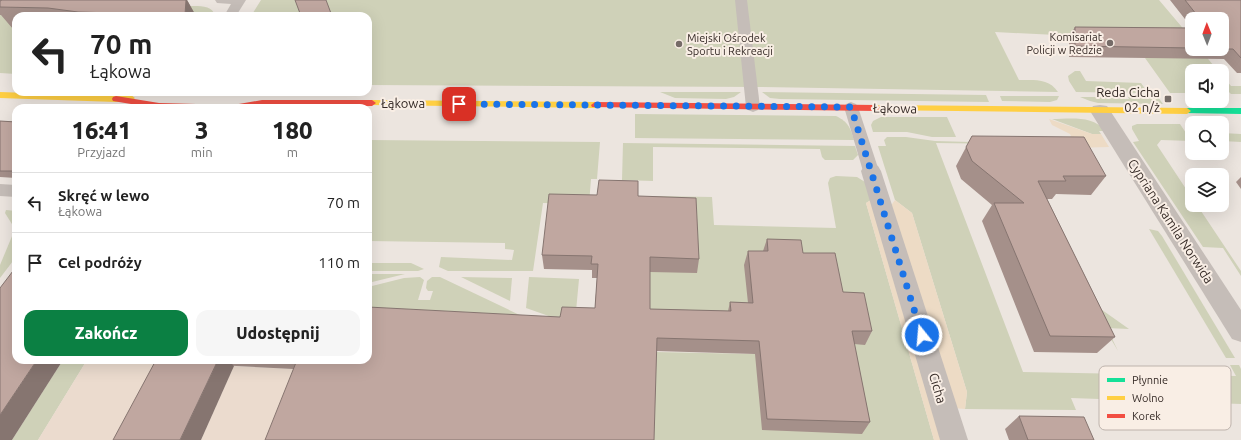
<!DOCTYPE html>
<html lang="pl">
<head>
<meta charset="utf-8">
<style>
	body { margin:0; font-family:Ubuntu,sans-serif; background:#f6f6f6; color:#222; height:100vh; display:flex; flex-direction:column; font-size:15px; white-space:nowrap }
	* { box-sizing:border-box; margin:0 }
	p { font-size:13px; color:#767676 }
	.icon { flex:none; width:22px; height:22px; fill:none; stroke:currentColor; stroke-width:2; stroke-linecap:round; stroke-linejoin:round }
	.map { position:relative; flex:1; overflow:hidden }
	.sheet { position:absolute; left:12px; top:104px; width:360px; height:260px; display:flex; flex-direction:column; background:#fff; border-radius:12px; box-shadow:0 4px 16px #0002 }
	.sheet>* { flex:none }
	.top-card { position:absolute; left:12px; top:12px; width:360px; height:84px; border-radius:12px; box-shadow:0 4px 16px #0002; background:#fff; color:#222; overflow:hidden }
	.needle { width:26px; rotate:359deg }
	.tools { position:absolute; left:1185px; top:12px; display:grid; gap:8px }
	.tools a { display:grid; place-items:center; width:44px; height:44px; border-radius:8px; background:#fff; box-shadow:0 4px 16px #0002; font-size:20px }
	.pin { position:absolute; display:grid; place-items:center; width:34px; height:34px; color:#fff; margin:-17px; border-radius:8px; box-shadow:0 2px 6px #0006 }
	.me { position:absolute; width:44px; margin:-22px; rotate:343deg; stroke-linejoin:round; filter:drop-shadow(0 0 3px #0008) }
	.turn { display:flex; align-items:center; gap:14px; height:84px; padding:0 12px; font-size:18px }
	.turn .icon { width:52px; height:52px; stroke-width:2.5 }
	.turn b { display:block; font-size:28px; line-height:34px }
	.eta { display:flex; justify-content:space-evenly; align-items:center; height:68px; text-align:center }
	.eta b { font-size:24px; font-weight:800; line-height:28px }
	.cta { display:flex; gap:8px; margin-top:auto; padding:8px 12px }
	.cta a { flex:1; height:46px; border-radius:12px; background:#0b8043; color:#fff; font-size:16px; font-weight:800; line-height:46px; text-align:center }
	.cta a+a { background:#f6f6f6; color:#222 }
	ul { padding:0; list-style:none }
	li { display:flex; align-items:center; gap:12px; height:60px; padding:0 12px; border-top:1px solid #e0e0e0 }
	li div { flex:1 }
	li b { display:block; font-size:15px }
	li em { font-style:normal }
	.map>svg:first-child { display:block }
	.green { fill:#cfd1b8 }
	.sand { fill:#eddbc5 }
	.plaza { fill:#ebdbce }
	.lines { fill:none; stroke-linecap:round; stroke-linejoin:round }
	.lane { fill:#c5bdb8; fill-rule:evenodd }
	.street { fill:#c5bdb8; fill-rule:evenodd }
	.fast { fill:#16e098; fill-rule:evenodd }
	.slow { fill:#ffcf43; fill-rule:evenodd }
	.jam { fill:#f24e42; fill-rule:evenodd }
	.wall { fill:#a5908a; fill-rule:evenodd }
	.shaded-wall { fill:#867570 }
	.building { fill:#c0a7a0; stroke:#867570 }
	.route { stroke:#1a73e8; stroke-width:7; stroke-dasharray:0 12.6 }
	.poi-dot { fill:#756b67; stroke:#f9eee5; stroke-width:1.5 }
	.labels { text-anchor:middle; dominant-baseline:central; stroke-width:4; stroke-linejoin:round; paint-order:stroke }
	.far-poi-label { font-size:11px; fill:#352a26; stroke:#f9eee5; text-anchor:end }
	.poi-label { font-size:13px; fill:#352a26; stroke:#f9eee5; text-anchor:end }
	.street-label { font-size:13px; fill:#352a26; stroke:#f9eee5 }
	.key { fill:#f9eee5; stroke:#beb3ac; stroke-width:1 }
	.key-label { font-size:11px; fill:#352a26 }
</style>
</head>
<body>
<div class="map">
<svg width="1241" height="440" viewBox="0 0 1241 440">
	<rect width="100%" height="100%" fill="#ece5df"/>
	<!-- green -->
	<g class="green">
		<path d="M 261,0 L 1159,0 L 1192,39 L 1192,49 L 1200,49 L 1218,71 L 1192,71 L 1192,93 L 1170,93 L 1145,58 L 1174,58 L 1097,37 L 995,32 L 1019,80 C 1034,80 1049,78 1058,92 L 759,87 L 368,85 L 368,16 L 251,16 Z"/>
		<path d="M 190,6 C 199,6 213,5 215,16 L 182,16 Z"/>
		<polygon points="0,15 28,15 16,16 16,74 0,73"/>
		<polygon points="1075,71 1080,71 1086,81 1141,83 1148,93 1076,92 1069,81 1068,76"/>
		<polygon points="1222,75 1231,86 1241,86 1241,94 1231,94 1222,85"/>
		<polygon points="660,92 741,92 734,97 726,99 675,98"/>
		<polygon points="762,92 986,95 989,102 780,99 770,98"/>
		<polygon points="1000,96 1059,96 1057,100 1050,102 1002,101"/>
		<polygon points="1080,97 1123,97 1125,99 1129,99 1128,97 1158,97 1163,104 1098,103 1090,101"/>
		<path d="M 635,114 L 836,116 C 848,122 850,127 854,140 L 635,138 Z"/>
		<polygon points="881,117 947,117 956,137 932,137 907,132 873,132 871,125 873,121"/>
		<path d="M 1052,119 C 1070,119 1093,115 1105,131 L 1099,131 L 1101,134 L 1092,134 Z"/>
		<polygon points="1137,124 1180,124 1186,133 1192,133 1192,141 1161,140 1157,145 1192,198 1192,205 1197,205 1241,271 1241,276 1223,248 1203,247 1133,142 1139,141 1132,129 1132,126"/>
		<polygon points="1222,133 1241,134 1241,142 1222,141"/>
		<polygon points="887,137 906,137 935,141 1008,143 1009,144 936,143 1023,372 1236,376 1230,365 1239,365 1241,369 1241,404 1071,398 1076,410 965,409 967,392 912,213 895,200 878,146 886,146 884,140"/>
		<polygon points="368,140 600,142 597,179 591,179 589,204 543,203 533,271 448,271 439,267 441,257 512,260 514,250 505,249 505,243 368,241"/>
		<polygon points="623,143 855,146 858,155 853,160 825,160 822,157 820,149 653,147 653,181 622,180"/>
		<polygon points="836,176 857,177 865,182 871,200 866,203 934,440 653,440 655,352 755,354 844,344 865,344 750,326 649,323 614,271 654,200 654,196 712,197 714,225 836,228 828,183 830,178"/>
		<polygon points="6,210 16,211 16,257 0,278 0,265 15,229 5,213"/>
		<polygon points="1149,229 1158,231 1162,236 1235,358 1226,358"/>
		<polygon points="368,263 411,263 424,269 418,271 368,271"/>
		<polygon points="368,274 405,274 368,283"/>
		<polygon points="420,277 424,280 418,300 430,300 433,291 428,291 426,288 427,281 432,277 440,277 547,328 368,318 368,287 404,278"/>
		<polygon points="461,277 512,278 510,301"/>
		<polygon points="529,277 579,279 575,322 563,321 526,308"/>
		<polygon points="1088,300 1129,329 1107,328 1118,351"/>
		<polygon points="63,360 87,360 38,440 12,440"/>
	</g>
	<!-- sand -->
	<g class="sand">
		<polygon points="1049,119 1092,134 1101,134 1109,147 1071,148 1066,140 1071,136 1070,134 1052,125"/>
		<polygon points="871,200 946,440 934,440 866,203"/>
		<polygon points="895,200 912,213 967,392 965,409 953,408 890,207"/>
	</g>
	<!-- plaza -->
	<g class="plaza">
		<polygon points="87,360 124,360 176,363 136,440 38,440"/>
		<polygon points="234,366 308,370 282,440 201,440"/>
	</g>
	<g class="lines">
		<!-- lane -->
		<g class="lane">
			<polygon points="215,0 246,0 236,16 224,16 231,4 217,3"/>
			<polygon points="735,0 747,0 760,107 758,110 753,112 748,110 746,107"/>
			<polygon points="851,102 856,104 858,107 879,171 876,175 871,177 866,175 863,171 844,107 846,104"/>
			<polygon points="0,184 16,185 16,197 0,196"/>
		</g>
		<!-- street -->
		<g class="street">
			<polygon points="1100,105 1107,106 1241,310 1241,342 1232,339 1090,111 1093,106"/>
			<polygon points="871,163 878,166 881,171 968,440 940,440 861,171 864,166"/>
		</g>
		<!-- fast -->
		<polygon class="fast" points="1187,108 1241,108 1241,114 1184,113 1183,111 1184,109"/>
		<!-- slow -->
		<g class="slow">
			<polygon points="0,92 116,96 131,95 135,98 131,101 116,102 0,98"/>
			<polygon points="372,100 595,102 599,105 595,108 369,105 368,103 369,101"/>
			<polygon points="877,105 1187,108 1191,111 1187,114 874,110 873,108"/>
		</g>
		<!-- jam -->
		<g class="jam">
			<polygon points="116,96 159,103 233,105 262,100 372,100 376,103 372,106 262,106 248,108 155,108 113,101 112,99 113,97"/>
			<polygon points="595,102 877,105 881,108 877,111 592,107 591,105"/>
		</g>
	</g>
	<!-- wall -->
	<g class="wall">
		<polygon points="0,0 187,0 196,16 16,16 16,29 13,29 1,15 0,15"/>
		<path d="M 1170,0 L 1241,0 L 1241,73 L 1237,73 L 1224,59 L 1069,57 L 1069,37 L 1075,27 L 1192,28 ZM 1192,19 L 1222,19 L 1222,49 L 1192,49 Z"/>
		<polygon points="0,121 16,122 16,178 0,177"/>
		<polygon points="972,136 1106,176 1091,195 1056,194 1052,199 1047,199 1115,337 1097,353 1034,352 982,221 992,205 961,179 956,166"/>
		<polygon points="1241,177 1241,189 1236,182"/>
		<polygon points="638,196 699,259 697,273 650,272 650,309 728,311 730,302 748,303 744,265 748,251 763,251 767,239 803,253 843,292 872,331 865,345 854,344 870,422 862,434 762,430 755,354 656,351 293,369 120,360 368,360 560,317 595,308 597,278 592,278 592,270 544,269 542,255"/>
		<polygon points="1019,416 1094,440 1009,440 1005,429"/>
	</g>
	<!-- shaded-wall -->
	<g class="shaded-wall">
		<polygon points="186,0 187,0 196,16 185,16 185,15"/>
		<polygon points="37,360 63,360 12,440 0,440 0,415"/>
		<polygon points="218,360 228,360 234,366 201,440 180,440"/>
	</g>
	<!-- building -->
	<g class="building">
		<polygon points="2,0 186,0 185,15 78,12 48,8 0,7 0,1"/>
		<polygon points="295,0 326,0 332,16 301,16"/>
		<polygon points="1185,0 1241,0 1241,58 1233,49 1222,49 1222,19 1200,19"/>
		<polygon points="1075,27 1192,28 1192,48 1075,46"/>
		<polygon points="0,121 16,122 16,171 0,171"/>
		<polygon points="972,136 1084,137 1106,176 1063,176 1066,181 1038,181 1115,337 1050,336 994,203 1024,203 972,161 966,147"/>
		<polygon points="599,180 638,181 638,196 696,198 699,259 650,257 650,309 731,311 730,302 753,303 748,251 768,251 767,239 801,240 803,253 835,253 843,292 864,293 872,331 852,331 870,422 767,419 759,341 657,338 654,440 265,440 297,360 368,360 368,307 560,317 562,307 595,308 598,264 591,264 592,256 542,255 549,194 597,195"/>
		<polygon points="16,267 16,360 37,360 0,415 0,288"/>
		<polygon points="156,360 218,360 180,440 113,440"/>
		<polygon points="1019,416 1084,417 1094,440 1028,440"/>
	</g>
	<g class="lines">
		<!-- route -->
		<polyline class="route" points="459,104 851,107 922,335"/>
	</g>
	<!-- markers -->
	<g class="poi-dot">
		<circle cx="1110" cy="43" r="4"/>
		<circle cx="679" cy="44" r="4"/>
		<rect x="1164" y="95" width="8" height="8" rx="2"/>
	</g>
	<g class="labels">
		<!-- far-poi labels -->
		<g class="far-poi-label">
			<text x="1102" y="37">Komisariat<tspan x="1102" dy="13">Policji w Redzie</tspan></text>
			<text x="687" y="38" text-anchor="start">Miejski Ośrodek<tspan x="687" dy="13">Sportu i Rekreacji</tspan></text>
		</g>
		<!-- poi labels -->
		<g class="poi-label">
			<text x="1160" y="92">Reda Cicha<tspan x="1160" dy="15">02 n/ż</tspan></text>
		</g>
		<!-- street labels -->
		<g class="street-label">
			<text x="403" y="103">Łąkowa</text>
			<text transform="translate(895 108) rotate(1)">Łąkowa</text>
			<text transform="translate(1171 221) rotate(57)">Cypriana Kamila Norwida</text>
			<text transform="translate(938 388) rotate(73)">Cicha</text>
		</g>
	</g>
	<!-- legend -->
	<rect x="1099" y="366" width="132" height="64" rx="6" class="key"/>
	<rect x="1107" y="378" width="18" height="4" fill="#16e098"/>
	<rect x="1107" y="396" width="18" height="4" fill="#ffcf43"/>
	<rect x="1107" y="414" width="18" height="4" fill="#f24e42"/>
	<g class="key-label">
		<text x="1132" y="384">Płynnie</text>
		<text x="1132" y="402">Wolno</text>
		<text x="1132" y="420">Korek</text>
	</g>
</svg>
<div class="tools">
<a><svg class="needle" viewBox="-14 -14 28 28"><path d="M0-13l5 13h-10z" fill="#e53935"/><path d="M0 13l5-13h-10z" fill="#767676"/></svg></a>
<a><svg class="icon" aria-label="sound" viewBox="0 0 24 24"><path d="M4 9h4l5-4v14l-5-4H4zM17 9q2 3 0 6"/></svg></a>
<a><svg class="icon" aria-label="search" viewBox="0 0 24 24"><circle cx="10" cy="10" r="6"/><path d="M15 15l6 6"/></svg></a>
<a><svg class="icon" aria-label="layers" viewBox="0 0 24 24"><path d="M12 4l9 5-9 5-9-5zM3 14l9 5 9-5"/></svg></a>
</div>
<div class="pin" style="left:459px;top:104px;background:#d93025"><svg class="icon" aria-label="arrive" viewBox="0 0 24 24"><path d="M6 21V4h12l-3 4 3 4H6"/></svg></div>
<svg class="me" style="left:922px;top:335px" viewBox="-20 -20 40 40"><circle r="17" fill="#1a73e8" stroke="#fff" stroke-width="3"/><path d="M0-11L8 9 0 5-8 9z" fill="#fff"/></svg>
<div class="top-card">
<div class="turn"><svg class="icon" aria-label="left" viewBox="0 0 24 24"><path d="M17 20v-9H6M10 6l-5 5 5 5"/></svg><div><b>70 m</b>Łąkowa</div></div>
</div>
<section class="sheet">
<div class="eta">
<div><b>16:41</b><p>Przyjazd</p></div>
<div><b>3</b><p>min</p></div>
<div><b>180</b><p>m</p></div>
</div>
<ul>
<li><svg class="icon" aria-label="left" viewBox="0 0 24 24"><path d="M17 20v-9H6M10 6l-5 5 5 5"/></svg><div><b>Skręć w lewo</b><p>Łąkowa</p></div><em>70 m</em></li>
<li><svg class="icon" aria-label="arrive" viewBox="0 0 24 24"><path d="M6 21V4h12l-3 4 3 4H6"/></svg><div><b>Cel podróży</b></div><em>110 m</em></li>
</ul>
<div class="cta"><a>Zakończ</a><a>Udostępnij</a></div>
</section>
</div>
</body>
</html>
